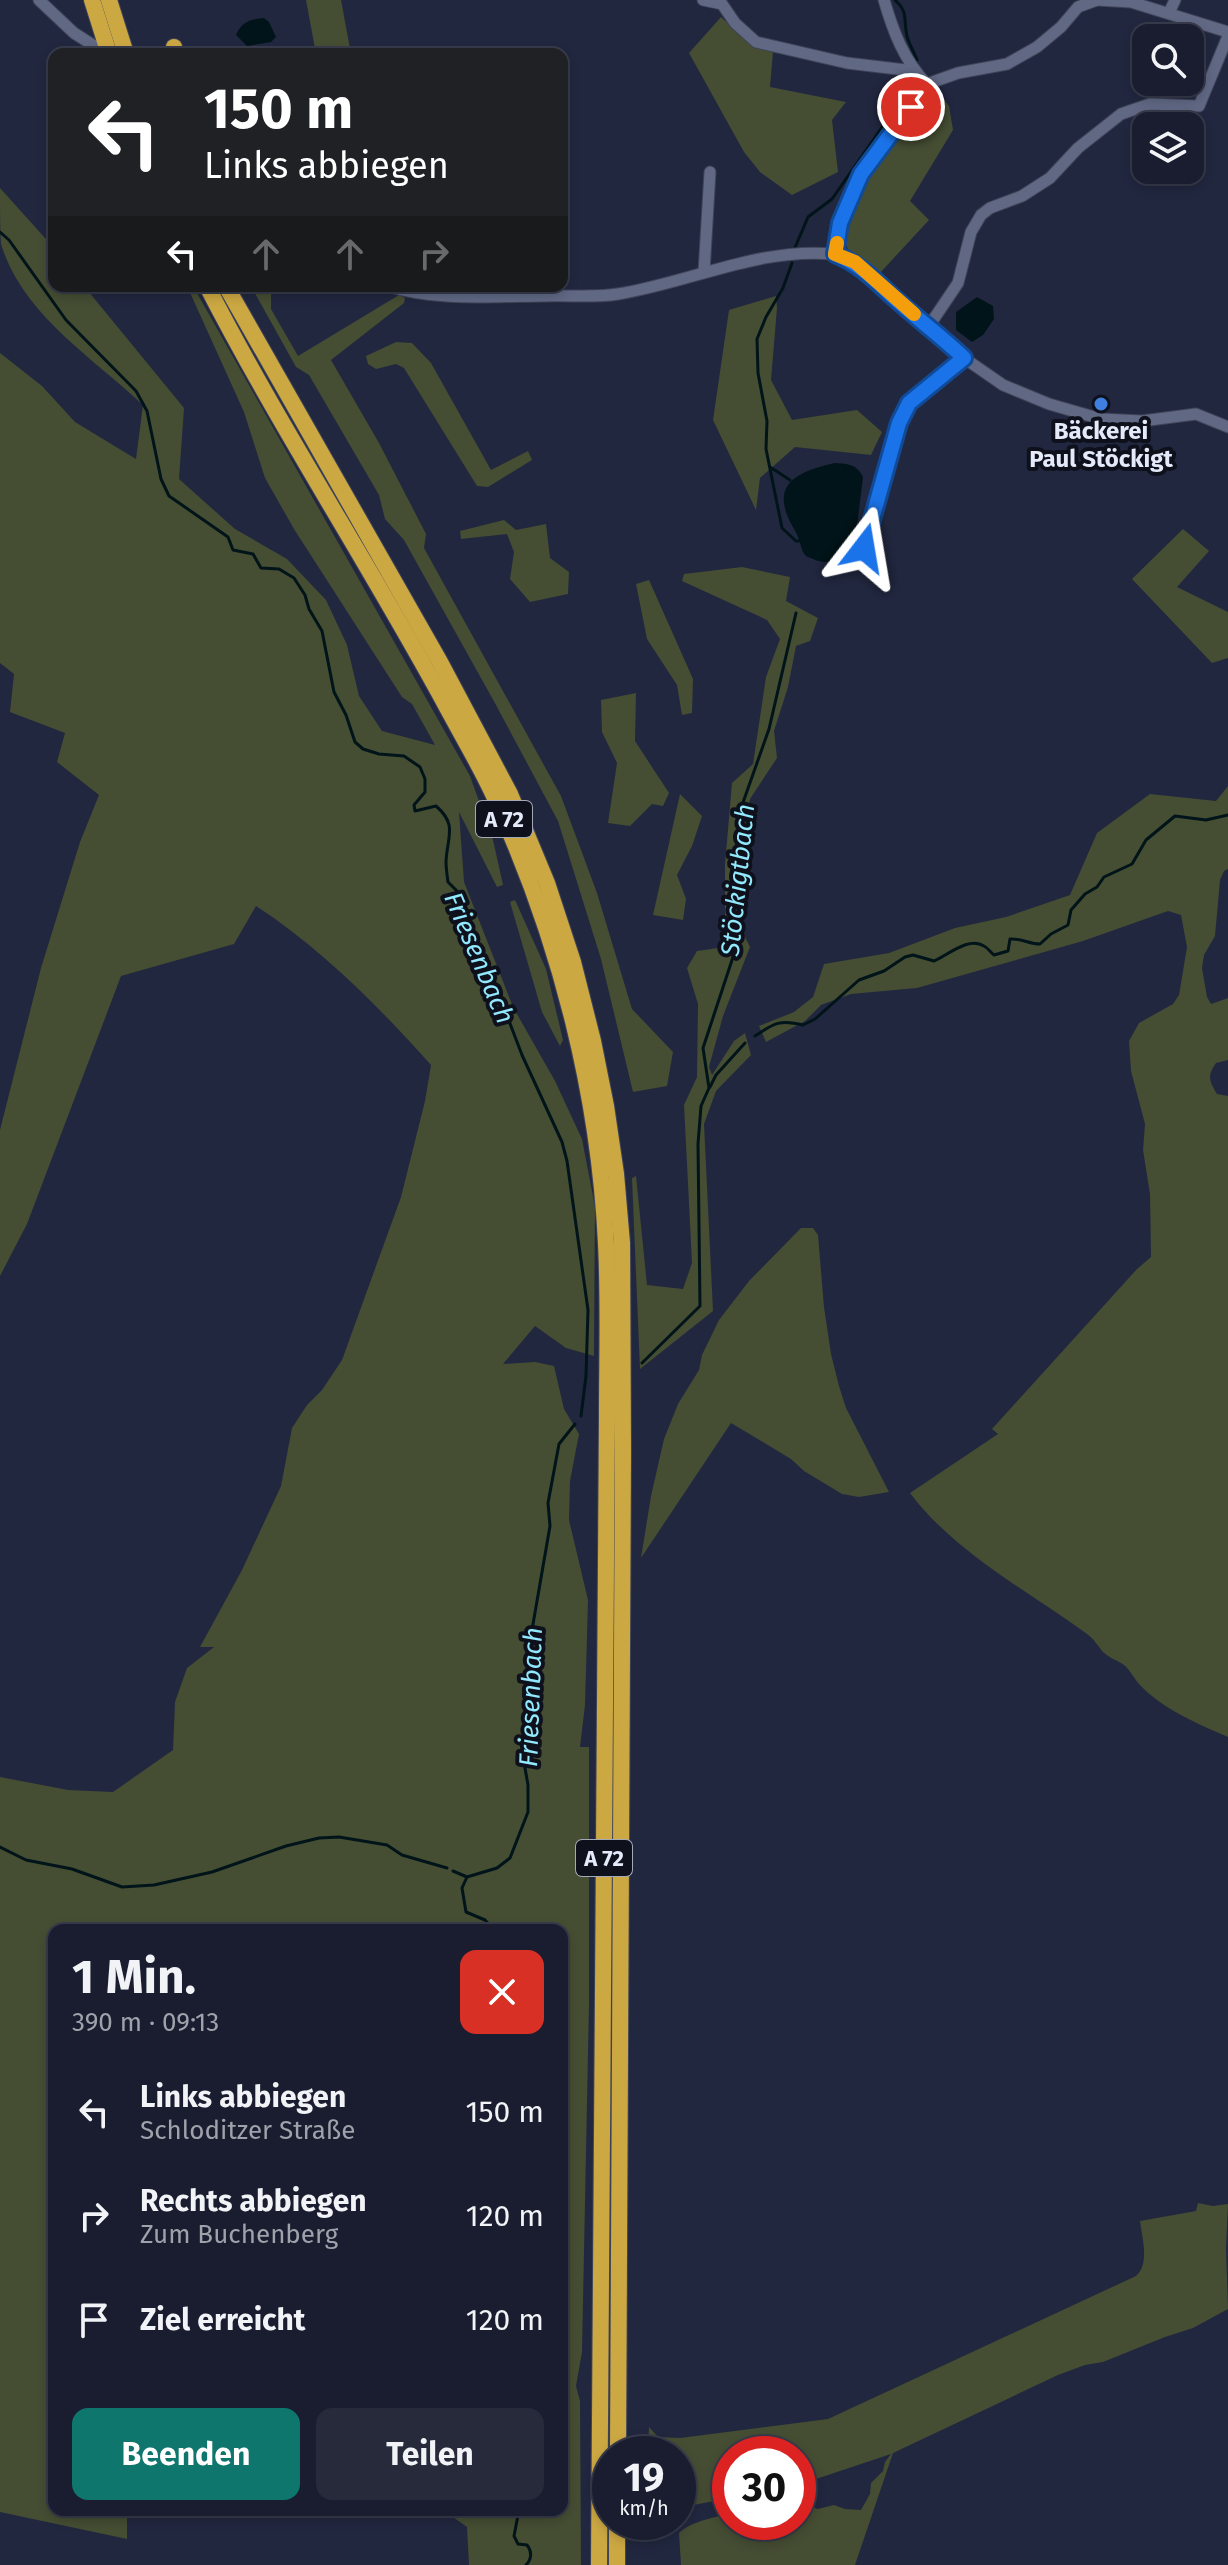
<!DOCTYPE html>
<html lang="de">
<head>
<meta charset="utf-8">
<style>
	body { margin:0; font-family:"Fira Sans",sans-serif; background:#262a3b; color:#f1f3f6; height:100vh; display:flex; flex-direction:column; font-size:30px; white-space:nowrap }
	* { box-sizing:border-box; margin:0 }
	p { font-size:26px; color:#9fa2aa }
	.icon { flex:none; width:44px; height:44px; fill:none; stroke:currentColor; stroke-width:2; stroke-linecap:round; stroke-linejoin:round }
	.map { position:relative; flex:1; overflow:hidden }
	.side { position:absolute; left:48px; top:1924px; width:520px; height:592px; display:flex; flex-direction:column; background:#191d2f; border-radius:16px; box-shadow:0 4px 12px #0003,0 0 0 2px #373b4b }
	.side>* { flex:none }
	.hud { position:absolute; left:48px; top:48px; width:520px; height:244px; border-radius:16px; box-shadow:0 4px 12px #0003,0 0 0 2px #373b4b; background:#202124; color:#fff; overflow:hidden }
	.buttons { position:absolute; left:1132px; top:24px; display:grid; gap:16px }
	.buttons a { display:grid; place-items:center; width:72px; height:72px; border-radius:16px; background:#191d2f; box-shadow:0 4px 12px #0003,0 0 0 2px #373b4b; font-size:40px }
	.speed { position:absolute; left:592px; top:2436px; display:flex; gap:16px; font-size:40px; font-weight:700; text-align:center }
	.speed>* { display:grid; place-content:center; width:104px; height:104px; border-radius:50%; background:#191d2f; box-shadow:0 4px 12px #0003,0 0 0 2px #373b4b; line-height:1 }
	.speed small { font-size:20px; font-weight:400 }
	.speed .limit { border:12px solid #d22; background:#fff; color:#111 }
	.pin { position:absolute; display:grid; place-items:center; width:68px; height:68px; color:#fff; margin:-34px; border:4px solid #fff; border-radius:50%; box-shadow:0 2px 8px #0007 }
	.me { position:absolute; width:88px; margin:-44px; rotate:14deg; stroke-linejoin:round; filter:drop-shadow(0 0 6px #0008) }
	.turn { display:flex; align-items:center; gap:28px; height:168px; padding:0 24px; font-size:36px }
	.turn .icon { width:104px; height:104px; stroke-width:2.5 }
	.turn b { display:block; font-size:56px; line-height:68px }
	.lanes { display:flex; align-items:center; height:76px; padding:0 24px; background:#0003; justify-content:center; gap:40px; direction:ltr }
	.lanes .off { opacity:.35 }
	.round { display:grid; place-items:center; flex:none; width:84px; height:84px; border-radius:16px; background:#262a3b }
	.overview { display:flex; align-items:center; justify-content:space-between; height:136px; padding:0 24px }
	h1 { font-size:48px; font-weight:700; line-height:60px }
	.primary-button { display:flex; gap:16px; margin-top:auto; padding:16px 24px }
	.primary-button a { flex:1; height:92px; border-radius:16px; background:#0f766e; color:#fff; font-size:32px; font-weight:700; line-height:92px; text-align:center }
	.primary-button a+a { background:#262a3b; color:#f1f3f6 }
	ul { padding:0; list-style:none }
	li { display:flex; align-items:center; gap:24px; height:104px; padding:0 24px }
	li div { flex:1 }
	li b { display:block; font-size:30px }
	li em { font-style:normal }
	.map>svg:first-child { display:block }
	.green { fill:#454d33 }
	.water { fill:#001419 }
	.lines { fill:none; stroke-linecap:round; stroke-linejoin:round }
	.stream { stroke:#001419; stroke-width:3 }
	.minor-casing { stroke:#3f4458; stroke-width:13 }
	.highway-casing { stroke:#3f4458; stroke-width:18 }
	.minor { stroke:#606884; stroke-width:11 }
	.highway { stroke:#cca843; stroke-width:16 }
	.route-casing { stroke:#114b97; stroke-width:20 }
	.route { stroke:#1a73e8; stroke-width:14 }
	.slow { stroke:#f59e0b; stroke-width:14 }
	.shop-dot { fill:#3f7fe0; stroke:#0e111c; stroke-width:3 }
	.labels { text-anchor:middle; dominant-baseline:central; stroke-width:8; stroke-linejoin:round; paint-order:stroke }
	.shield { fill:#0e111c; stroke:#a4a9b7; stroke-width:2 }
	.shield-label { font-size:22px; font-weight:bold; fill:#e5eafa }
	.poi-label { font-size:24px; font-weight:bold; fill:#e5eafa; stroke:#0e111c }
	.water-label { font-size:26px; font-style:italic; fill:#92e9fd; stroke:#0e111c }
</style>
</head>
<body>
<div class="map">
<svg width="1228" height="2565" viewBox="0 0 1228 2565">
	<rect width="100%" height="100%" fill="#21273f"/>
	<!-- green -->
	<g class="green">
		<polygon points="306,0 341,0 351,54 316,54"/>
		<polygon points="721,17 750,44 773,52 770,87 846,102 832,120 838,172 792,195 760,172 744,152 689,53"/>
		<path d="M 935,88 L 949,106 L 953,130 L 910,201 L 929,220 L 879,274 C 870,267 855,260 849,251 C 826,218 915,115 935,88 Z"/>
		<path d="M 0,188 L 54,248 L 54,286 L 84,286 L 184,408 L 179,479 L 235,529 L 287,559 L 326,600 L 347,645 L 359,696 L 382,731 L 435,745 L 412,704 L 402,697 L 294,529 L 265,478 L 244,412 L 187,286 L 193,286 L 470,776 L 493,840 L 503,885 L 497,887 L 459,812 L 464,882 L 513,1007 L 555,1081 L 582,1139 L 595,1207 L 594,1356 L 566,1348 L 535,1326 L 503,1364 L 535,1362 L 554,1366 L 564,1409 L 579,1434 L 570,1481 L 569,1520 L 588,1600 L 585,1705 L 580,1747 L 589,1747 L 589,2003 L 582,2352 L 576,2386 L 580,2401 L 581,2565 L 469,2565 L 467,2527 L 443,2510 L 562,2510 L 562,1930 L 54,1930 L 54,2510 L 127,2510 L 127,2539 L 0,2512 L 0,1777 L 68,1790 L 113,1792 L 173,1750 L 175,1702 L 187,1668 L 214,1647 L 200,1647 L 242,1570 L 281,1486 L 292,1428 L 307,1405 L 322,1390 L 342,1360 L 401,1197 L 425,1101 L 431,1065 C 378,1006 322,949 256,906 L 234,944 L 121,976 L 27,1224 L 0,1276 L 0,1130 L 41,968 L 80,842 L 99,795 L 57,762 L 65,733 L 10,712 L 14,674 L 0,663 L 0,353 L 42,386 L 75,422 L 136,459 L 143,405 C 92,357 22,314 1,244 C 0,228 0,205 0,188 Z"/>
		<polygon points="251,286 271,286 271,309 298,356 399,295 405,298 404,303 331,360 379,443 426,534 424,548 561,796 597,893 632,1009 673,1052 667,1086 633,1092 601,959 558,821 496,705 404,540 385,519 379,495 309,375 296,367"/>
		<polygon points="776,296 777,308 771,380 792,420 857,410 882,432 871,455 795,447 760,478 756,510 713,420 729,310"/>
		<polygon points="396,342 412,343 431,363 491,470 528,451 532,460 488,487 477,486 404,368 396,364 376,369 368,364 366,356"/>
		<polygon points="504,520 516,530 546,524 550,558 569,572 568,594 530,602 510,579 514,552 507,534 461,539 460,531"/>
		<polygon points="1183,529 1209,551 1177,587 1228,612 1228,658 1212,663 1132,579"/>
		<polygon points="742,567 790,577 786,601 818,618 810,641 796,646 788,687 774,731 777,758 750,799 735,883 737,921 750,947 723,1016 709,1067 712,1075 734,1041 745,1033 751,1055 716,1091 704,1124 713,1311 640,1369 632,1178 636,1176 647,1285 683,1289 692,1263 684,1105 697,1077 698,1004 687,968 697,951 725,947 725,864 732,783 753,764 766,677 780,639 767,620 682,581 684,574"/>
		<polygon points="649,580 693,679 692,713 682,715 677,685 647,639 636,584"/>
		<polygon points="636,693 635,741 669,793 663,806 652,804 630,826 608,823 617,763 602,732 601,700"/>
		<path d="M 1228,786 L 1228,869 L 1224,871 L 1220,880 L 1215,936 L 1204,955 L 1202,968 L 1207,997 L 1211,1004 L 1228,998 L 1228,1060 L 1216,1063 C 1207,1076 1209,1081 1217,1094 L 1228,1096 L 1228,1737 C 1198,1724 1162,1709 1139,1684 C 1134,1678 1130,1670 1124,1665 C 1117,1660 1109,1658 1103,1652 C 1098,1646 1094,1639 1087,1634 C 1028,1591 954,1552 910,1493 L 998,1434 L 992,1429 L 1137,1269 L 1151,1257 L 1150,1194 L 1143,1150 L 1145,1124 L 1131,1071 L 1129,1041 L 1139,1023 L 1173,1004 L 1179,995 L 1187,947 L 1181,915 L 1168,911 L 1083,941 L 917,988 L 851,994 L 821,1005 L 805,1021 L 766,1042 L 759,1026 L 794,1012 L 813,997 L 824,964 L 889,953 L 955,928 L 1006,917 L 1070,895 L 1097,833 L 1150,794 L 1216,801 Z"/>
		<polygon points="680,794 702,816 692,846 677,875 686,899 683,920 653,915"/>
		<polygon points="515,900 546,969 563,1040 560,1046 542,1012 510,902"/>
		<polygon points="801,1228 813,1228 818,1235 824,1307 831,1354 839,1386 846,1408 889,1492 859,1497 842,1494 804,1471 791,1459 731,1423 641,1558 651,1496 664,1439 678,1404 699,1370 702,1355 719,1320 749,1281"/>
		<path d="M 1198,2203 L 1213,2206 L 1228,2204 L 1226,2248 L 1228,2309 L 1193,2328 L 1165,2337 L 1103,2362 L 1085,2365 L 1058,2375 L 893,2453 L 855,2565 L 681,2565 L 679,2533 C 690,2522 714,2517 730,2514 L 730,2522 L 798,2522 L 798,2506 L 810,2506 L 818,2509 L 834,2505 L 845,2509 L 861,2510 L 870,2494 L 871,2483 L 883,2471 L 885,2462 L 891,2454 L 798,2485 L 798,2454 L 730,2454 L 730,2498 L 678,2508 L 678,2454 L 648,2454 L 649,2427 L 658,2437 L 680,2438 L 828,2419 L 1136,2276 C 1150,2263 1142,2238 1140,2221 L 1196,2211 Z"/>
	</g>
	<!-- water -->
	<g class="water">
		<path d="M 264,18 L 269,22 L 276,37 L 271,42 L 247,46 L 236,35 C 241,22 251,19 264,18 Z"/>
		<polygon points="977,297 993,306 994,319 983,335 972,342 956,330 956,312"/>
		<path d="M 835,463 C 848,464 857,464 863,477 L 854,551 C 840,560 829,566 813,559 C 808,557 806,557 803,552 C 800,544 799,537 794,529 C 768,485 795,472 835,463 Z"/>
	</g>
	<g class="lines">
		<!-- stream -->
		<g class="stream">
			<path d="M 895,0 C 909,12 903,20 907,36 C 909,44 914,52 917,60"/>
			<path d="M 0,232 L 9,240 L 66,320 L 136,391 L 147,411 L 161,479 L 169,496 L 228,537 L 233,550 L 253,554 L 261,568 L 279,569 L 294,578 L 305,595 L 309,609 L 322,631 L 334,692 L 346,715 L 355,742 L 363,749 L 379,754 L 404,756 L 420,767 L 425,779 L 425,792 L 414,805 L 415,811 L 436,806 C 458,825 447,837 446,862 C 446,868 447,875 448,882 L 458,892 L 470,940 L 486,979 L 503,1005 L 522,1055 L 562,1142 L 567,1161 L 588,1310 L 586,1376 L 581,1416"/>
			<polyline points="794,250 808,217 832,199 915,80"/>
			<polyline points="792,263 783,288 766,317 757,339 758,373 767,421 766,449 782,528 796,541 801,541"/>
			<polyline points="770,467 790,480"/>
			<path d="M 755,1036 C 774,1023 781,1019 803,1025 L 815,1019 L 859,980 L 884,971 L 905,957 L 913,955 L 934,961 C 948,955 969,936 984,946 C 988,948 990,952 994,955 L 1008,951 L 1010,939 C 1020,938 1030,944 1040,944 L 1051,934 L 1068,925 L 1071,910 L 1085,894 L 1097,887 L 1104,877 L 1132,864 L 1146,840 L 1175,816 L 1206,820 L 1228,815"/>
			<polyline points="710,1087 716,1075 745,1043"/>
			<polyline points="642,1363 700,1306 698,1144 701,1106 709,1088 703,1048 736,948 731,915 740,811 769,729 796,613"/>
			<polyline points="0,1847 26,1860 72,1869 122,1887 154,1885 212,1872 286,1846 319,1838 339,1837 387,1845 402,1855 447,1868"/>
			<polyline points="453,1871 467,1877"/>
			<polyline points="494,1930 485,1920 466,1912 462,1888 467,1877 497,1868 510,1858 528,1812 528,1785 525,1768 528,1653 550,1526 548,1503 559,1444 575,1424"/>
			<path d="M 519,2510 L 514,2536 L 518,2544 L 527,2545 C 532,2551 532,2559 526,2565"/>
		</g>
		<!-- minor casing -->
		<g class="minor-casing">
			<g id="minor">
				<polyline points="39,0 74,33 107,54"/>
				<polyline points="703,0 722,4 735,23 756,42 847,63 914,71"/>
				<path d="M 884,0 C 893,31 904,61 927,84"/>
				<polyline points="1097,0 1131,2 1228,32"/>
				<polyline points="1169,13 1175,0"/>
				<polyline points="835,254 840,223 861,174 927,84 958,73 1007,64 1037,47 1061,27 1078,7 1097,0"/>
				<polyline points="704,272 710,172"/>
				<path d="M 388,286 C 439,302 494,296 545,296 C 569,295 595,298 618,294 C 689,283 759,247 833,254 C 840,255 848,259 855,262 L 964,358 L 1003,385 L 1049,404 L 1101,419 L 1142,421 L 1196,414 L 1228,427"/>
				<polyline points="929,326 958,283 971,232 981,215 990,208 1022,196 1050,178 1078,148 1121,114 1150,104 1199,106 1228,36"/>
				<polyline points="860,553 864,548 899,423 909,403 964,358"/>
			</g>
		</g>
		<!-- highway casing -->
		<g class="highway-casing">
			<g id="highway">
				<polyline points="92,0 109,54"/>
				<polyline points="109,0 126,54"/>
				<polyline points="174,54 174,47"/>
				<path d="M 207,286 C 280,428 368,562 444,702 C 462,736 483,770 498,805 C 560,942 599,1094 606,1244 C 609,1301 607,1359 607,1416 L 599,2565"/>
				<polyline points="226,286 440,662 510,794 547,883 573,962 593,1041 606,1106 616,1174 622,1243 623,1450 618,2454"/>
				<polyline points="617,2565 617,2522"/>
			</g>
		</g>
		<!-- minor -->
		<use href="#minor" class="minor"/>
		<!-- highway -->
		<use href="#highway" class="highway"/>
	</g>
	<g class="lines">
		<!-- route casing -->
		<g class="route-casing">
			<path id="route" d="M 864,548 L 899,423 L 909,403 L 964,358 C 941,336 915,317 891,295 C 873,278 859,264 835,254 L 840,223 L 861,174 L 911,107"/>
		</g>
		<!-- route -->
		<use href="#route" class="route"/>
		<!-- slow -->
		<polyline class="slow" points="837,243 835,254 855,262 914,314"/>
	</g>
	<!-- markers -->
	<circle class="shop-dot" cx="1101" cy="404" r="8"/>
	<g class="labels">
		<!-- shield labels -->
		<g class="shield">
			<rect x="476" y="801" width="56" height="36" rx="6"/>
			<rect x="576" y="1840" width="56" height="36" rx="6"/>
		</g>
		<g class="shield-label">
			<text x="504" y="819">A 72</text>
			<text x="604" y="1858">A 72</text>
		</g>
		<!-- poi labels -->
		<g class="poi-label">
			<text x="1101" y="431">Bäckerei<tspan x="1101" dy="28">Paul Stöckigt</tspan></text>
		</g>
		<!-- water labels -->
		<g class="water-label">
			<text transform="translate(738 880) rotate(-84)">Stöckigtbach</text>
			<text transform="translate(479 958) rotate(67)">Friesenbach</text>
			<text transform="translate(531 1697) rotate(-88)">Friesenbach</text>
		</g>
	</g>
</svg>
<div class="buttons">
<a><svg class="icon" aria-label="search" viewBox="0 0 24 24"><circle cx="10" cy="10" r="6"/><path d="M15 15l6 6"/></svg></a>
<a><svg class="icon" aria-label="layers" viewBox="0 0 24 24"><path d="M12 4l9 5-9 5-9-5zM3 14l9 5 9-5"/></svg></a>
</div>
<div class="speed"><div>19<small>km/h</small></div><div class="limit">30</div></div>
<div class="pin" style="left:911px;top:107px;background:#d93025"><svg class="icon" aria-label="arrive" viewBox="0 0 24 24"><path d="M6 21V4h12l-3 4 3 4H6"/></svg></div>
<svg class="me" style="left:864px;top:548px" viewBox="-20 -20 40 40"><path d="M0-17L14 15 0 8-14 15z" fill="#1a73e8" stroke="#fff" stroke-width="4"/></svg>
<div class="hud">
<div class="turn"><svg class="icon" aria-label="left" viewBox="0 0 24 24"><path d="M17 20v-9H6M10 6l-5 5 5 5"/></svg><div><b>150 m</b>Links abbiegen</div></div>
<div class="lanes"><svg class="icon" aria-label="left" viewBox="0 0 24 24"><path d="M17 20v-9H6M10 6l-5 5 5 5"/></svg><svg class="icon off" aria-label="ahead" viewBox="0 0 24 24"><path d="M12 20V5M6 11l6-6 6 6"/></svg><svg class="icon off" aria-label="ahead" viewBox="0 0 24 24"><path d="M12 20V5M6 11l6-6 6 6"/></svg><svg class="icon off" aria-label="right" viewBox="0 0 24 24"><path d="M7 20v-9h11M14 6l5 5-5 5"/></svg></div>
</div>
<section class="side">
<div class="overview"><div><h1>1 Min.</h1><p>390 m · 09:13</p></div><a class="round" style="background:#d93025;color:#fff"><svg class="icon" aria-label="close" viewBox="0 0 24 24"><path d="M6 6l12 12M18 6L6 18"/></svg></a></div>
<ul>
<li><svg class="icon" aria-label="left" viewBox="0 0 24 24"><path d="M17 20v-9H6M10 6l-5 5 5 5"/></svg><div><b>Links abbiegen</b><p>Schloditzer Straße</p></div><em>150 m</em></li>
<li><svg class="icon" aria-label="right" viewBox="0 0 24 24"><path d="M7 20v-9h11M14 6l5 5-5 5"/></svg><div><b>Rechts abbiegen</b><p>Zum Buchenberg</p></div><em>120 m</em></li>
<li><svg class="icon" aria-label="arrive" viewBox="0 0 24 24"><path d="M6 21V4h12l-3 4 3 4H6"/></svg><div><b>Ziel erreicht</b></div><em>120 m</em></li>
</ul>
<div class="primary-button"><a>Beenden</a><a>Teilen</a></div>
</section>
</div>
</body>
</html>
